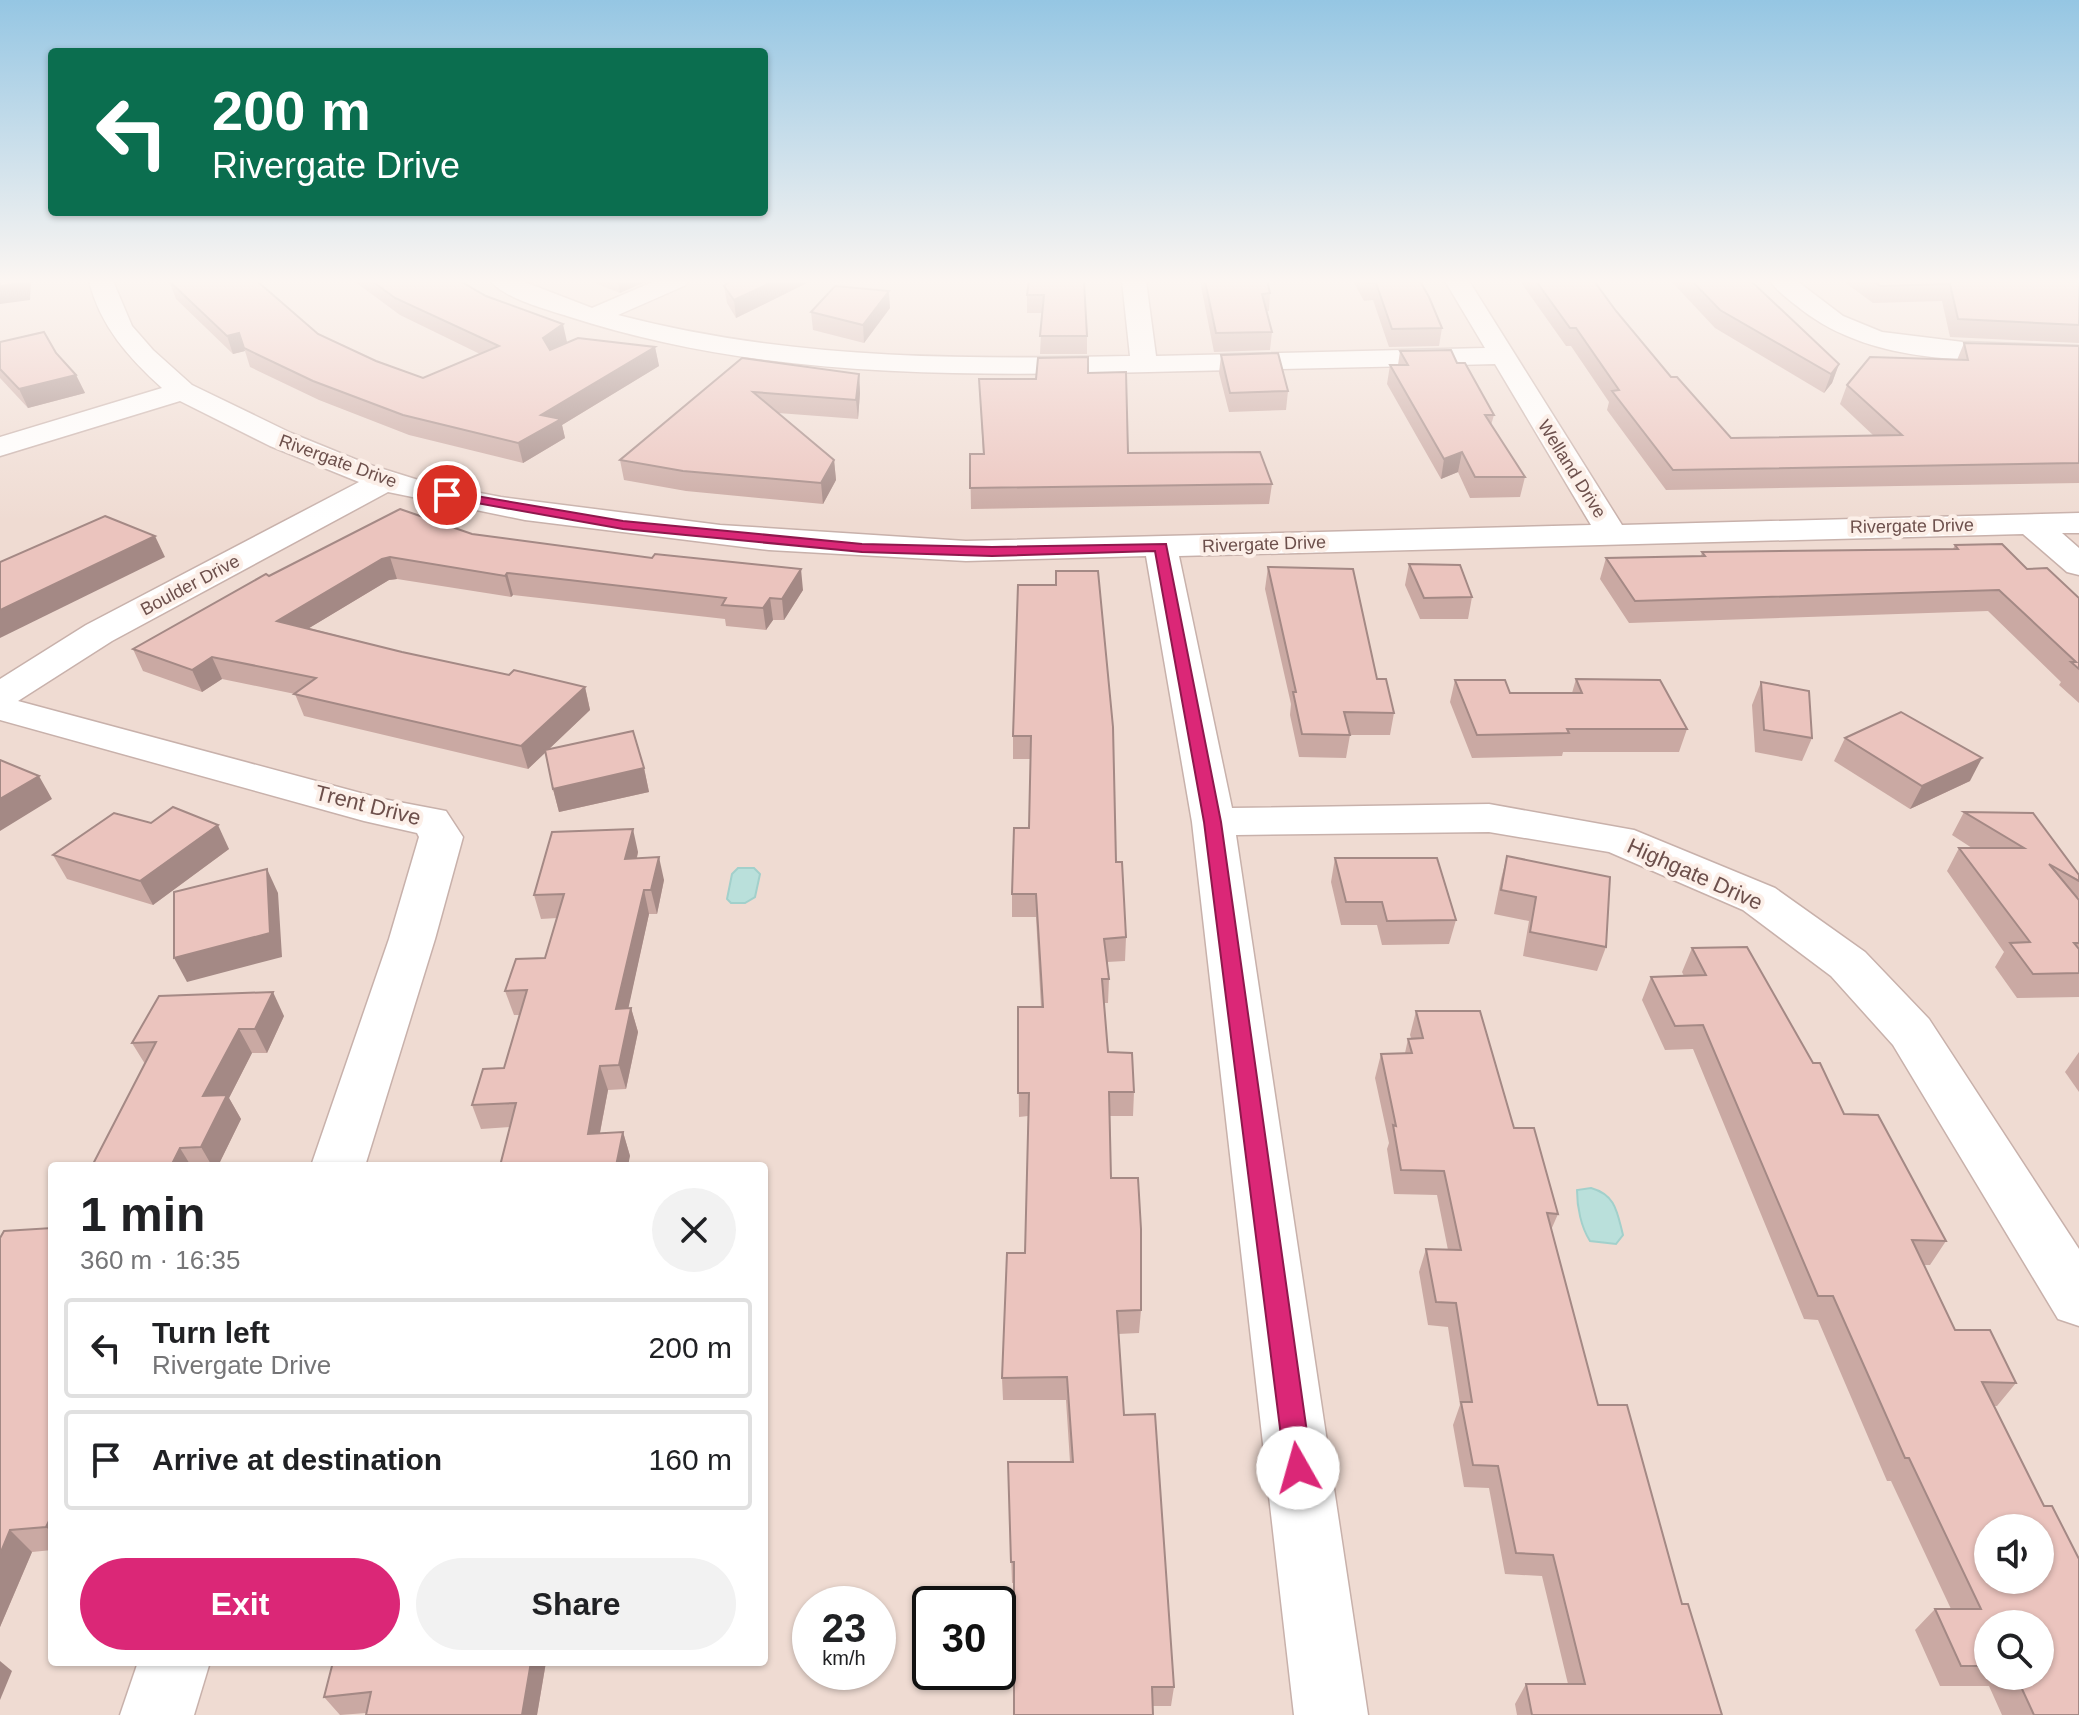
<!DOCTYPE html>
<html lang="en">
<head>
<meta charset="utf-8">
<style>
	body { margin:0; font-family:Arial,sans-serif; background:#f2f2f2; color:#202124; height:100vh; display:flex; flex-direction:column; font-size:30px; white-space:nowrap }
	* { box-sizing:border-box; margin:0 }
	p { font-size:26px; color:#757577 }
	.icon { flex:none; width:44px; height:44px; fill:none; stroke:currentColor; stroke-width:2; stroke-linecap:round; stroke-linejoin:round }
	.map { position:relative; flex:1; overflow:hidden }
	.side { position:absolute; left:48px; top:1162px; width:720px; height:504px; display:flex; flex-direction:column; background:#fff; border-radius:8px; box-shadow:0 2px 6px #0004 }
	.side>* { flex:none }
	.guide { position:absolute; left:48px; top:48px; width:720px; height:168px; border-radius:8px; box-shadow:0 2px 6px #0004; background:#0b6e4f; color:#fff; overflow:hidden }
	.buttons { position:absolute; left:1974px; top:1514px; display:grid; gap:16px }
	.buttons a { display:grid; place-items:center; width:80px; height:80px; border-radius:50%; background:#fff; box-shadow:0 2px 6px #0004; font-size:40px }
	.speed { position:absolute; left:792px; top:1586px; display:flex; gap:16px; font-size:40px; font-weight:700; text-align:center }
	.speed>* { display:grid; place-content:center; width:104px; height:104px; border-radius:50%; background:#fff; box-shadow:0 2px 6px #0004; line-height:1 }
	.speed small { font-size:20px; font-weight:400 }
	.speed .limit { border:4px solid #111; border-radius:12px; background:#fff; color:#111 }
	.pin { position:absolute; display:grid; place-items:center; width:68px; height:68px; color:#fff; margin:-34px; border:4px solid #fff; border-radius:50%; box-shadow:0 2px 8px #0007 }
	.me { position:absolute; width:88px; margin:-44px; rotate:353deg; stroke-linejoin:round; filter:drop-shadow(0 0 6px #0008) }
	.turn { display:flex; align-items:center; gap:28px; height:168px; padding:0 32px; font-size:36px }
	.turn .icon { width:104px; height:104px; stroke-width:2.5 }
	.turn b { display:block; font-size:56px; line-height:68px }
	.round { display:grid; place-items:center; flex:none; width:84px; height:84px; border-radius:42px; background:#f2f2f2 }
	.headline { display:flex; align-items:center; justify-content:space-between; height:136px; padding:0 32px }
	h1 { font-size:48px; font-weight:700; line-height:60px }
	.cta { display:flex; gap:16px; margin-top:auto; padding:16px 32px }
	.cta a { flex:1; height:92px; border-radius:48px; background:#db2777; color:#fff; font-size:32px; font-weight:700; line-height:92px; text-align:center }
	.cta a+a { background:#f2f2f2; color:#202124 }
	ul { padding:0; list-style:none }
	li { display:flex; align-items:center; gap:24px; height:100px; margin:0 16px 12px; padding:0 16px; border:4px solid #e0e0e0; border-radius:8px }
	li div { flex:1 }
	li b { display:block; font-size:30px }
	li em { font-style:normal }
	.map>svg:first-child { display:block }
	.residential { fill:#efdbd2; fill-rule:evenodd }
	.water { fill:#bae0db; stroke:#a2d0cb; stroke-width:2 }
	.lines { fill:none; stroke-linecap:round; stroke-linejoin:round }
	.minor-casing { stroke:#c8b1ab; stroke-width:3 }
	.minor { fill:#fff; fill-rule:evenodd }
	.wall { fill:#caa9a3; fill-rule:evenodd }
	.shaded-wall { fill:#a48985 }
	.building { fill:#ebc4be; stroke:#a48985; stroke-width:2; fill-rule:evenodd }
	.route { fill:#db2777; stroke:#8e194d; stroke-width:2 }
	.labels { text-anchor:middle; dominant-baseline:central; stroke-width:8; stroke-linejoin:round; paint-order:stroke }
	.far-street-label { font-size:18px; fill:#6d504c; stroke:#fcefe8 }
	.street-label { font-size:22px; fill:#6d504c; stroke:#fcefe8 }
</style>
</head>
<body>
<div class="map">
<svg width="2079" height="1715" viewBox="0 0 2079 1715">
	<rect width="100%" height="100%" fill="#f9ebe3"/>
	<!-- residential -->
	<path class="residential" d="M 0,281 L 2079,281 L 2079,1715 L 0,1715 ZM 52,1166 L 764,1166 L 764,1662 L 52,1662 ZM 1988,1528 L 2040,1528 L 2040,1580 L 1988,1580 ZM 810,1604 L 878,1604 L 878,1672 L 810,1672 ZM 930,1604 L 998,1604 L 998,1672 L 930,1672 ZM 1988,1624 L 2040,1624 L 2040,1676 L 1988,1676 Z"/>
	<!-- water -->
	<g class="water">
		<polygon points="738,868 754,868 760,874 755,897 745,903 731,903 727,899 732,874"/>
		<path d="M 1591,1188 C 1616,1195 1617,1212 1623,1235 L 1616,1244 L 1590,1241 C 1581,1227 1577,1207 1577,1190 Z"/>
	</g>
	<g class="lines">
		<!-- minor casing -->
		<g class="minor-casing">
			<g id="minor">
				<path d="M 89,281 L 113,281 L 132,326 L 153,350 L 192,385 L 291,433 L 367,464 L 428,483 L 501,497 L 720,525 L 966,541 L 1591,525 L 1495,364 C 1379,367 1264,369 1149,372 C 954,376 756,378 567,316 C 548,310 503,298 491,281 L 522,281 L 592,308 L 655,281 L 688,281 L 684,286 L 618,315 C 786,359 957,360 1130,356 L 1122,281 L 1146,281 L 1156,356 L 1485,348 L 1445,281 L 1469,281 L 1622,525 L 2079,513 L 2079,533 L 2062,533 L 2079,548 L 2079,575 L 2067,572 L 2023,534 L 1179,556 L 1232,808 L 1489,804 L 1634,830 L 1775,888 L 1865,952 L 1929,1019 L 2079,1249 L 2079,1326 L 2058,1319 L 1893,1045 L 1831,976 L 1743,910 L 1609,852 L 1489,832 L 1236,835 L 1368,1715 L 1294,1715 L 1192,822 L 1146,556 L 966,561 L 769,550 L 525,520 L 388,492 L 112,641 L 18,701 L 383,799 L 446,811 L 463,837 L 435,939 L 365,1166 L 311,1166 L 389,939 L 419,837 L 417,833 L 364,821 L 0,720 L 0,679 L 86,625 L 359,482 L 270,446 L 180,401 L 0,456 L 0,437 L 162,388 C 129,358 100,326 89,281 Z"/>
				<path d="M 1770,281 L 1797,281 L 1843,316 L 1882,332 L 1963,342 L 2079,346 L 2079,362 C 1984,359 1875,370 1797,306 C 1788,299 1777,291 1770,281 Z"/>
				<polygon points="138,1662 210,1662 194,1715 120,1715"/>
			</g>
		</g>
		<!-- minor -->
		<use href="#minor" class="minor"/>
	</g>
	<!-- wall -->
	<g class="wall">
		<polygon points="169,281 318,334 376,361 423,378 480,354 400,315 354,281 460,281 567,342 562,345 655,347 659,366 562,425 565,438 523,463 409,435 319,400 250,367 245,351 233,354 176,299"/>
		<polygon points="590,281 647,281 620,293"/>
		<polygon points="730,281 811,281 736,318 727,303 724,286"/>
		<polygon points="1029,281 1087,336 1087,354 1040,354 1042,313 1027,313 1027,295"/>
		<polygon points="1200,281 1267,281 1270,293 1269,311 1266,311 1272,332 1270,350 1214,352"/>
		<polygon points="1353,281 1420,281 1442,328 1439,346 1389,347 1373,300 1364,301"/>
		<polygon points="1520,281 1594,281 1616,311 1671,377 1731,438 1874,436 1840,404 1847,385 1957,360 1964,343 2079,346 2079,483 1666,490 1607,410 1609,402 1571,346 1566,346"/>
		<polygon points="1671,281 1751,281 1839,364 1832,383 1824,393 1715,328"/>
		<polygon points="1843,281 2079,281 2079,343 1950,337 1942,301 1873,303"/>
		<polygon points="890,308 864,343 813,330 811,312"/>
		<polygon points="0,342 56,353 76,375 85,393 28,408 0,378"/>
		<polygon points="1400,351 1457,363 1494,415 1491,425 1525,477 1520,497 1470,498 1458,472 1441,479 1387,384 1390,365 1398,365"/>
		<polygon points="1221,355 1288,391 1286,410 1229,412 1219,373"/>
		<polygon points="742,358 859,374 860,393 858,419 778,413 834,460 836,480 823,504 686,491 624,480 620,460"/>
		<polygon points="1088,373 1128,453 1272,484 1269,504 971,509 970,454 983,454 979,379 1036,379"/>
		<polygon points="472,534 803,590 784,620 773,620 766,630 726,626 725,619 513,595 511,597 397,579 389,580 309,628 402,652 509,675 585,687 590,710 549,749 644,768 649,792 559,812 553,789 546,752 528,769 304,716 295,694 222,679 202,692 143,671 133,649 269,576"/>
		<polygon points="1955,545 2027,569 2079,598 2079,703 2059,685 2061,682 1988,611 1629,623 1600,579 1606,558 1701,556 1702,552 1953,549"/>
		<polygon points="1409,564 1472,597 1468,619 1420,619 1405,585"/>
		<polygon points="1268,567 1377,679 1394,713 1390,735 1350,735 1346,758 1299,757 1290,715 1291,704 1265,589"/>
		<polygon points="1018,585 1116,862 1126,937 1125,961 1107,962 1109,979 1108,1003 1104,1003 1108,1052 1134,1092 1133,1116 1110,1116 1111,1178 1141,1310 1139,1333 1118,1334 1124,1415 1174,1687 1171,1706 1153,1706 1014,1583 1012,1583 1008,1462 1070,1462 1066,1400 1003,1400 1002,1378 1025,1253 1028,1116 1019,1117 1018,1007 1041,1007 1036,917 1012,917 1012,894 1029,828 1031,759 1013,759 1013,736"/>
		<polygon points="1576,679 1687,729 1679,752 1563,752 1562,756 1472,758 1450,702 1455,680 1510,693 1572,693"/>
		<polygon points="1761,682 1812,738 1802,761 1755,752 1752,705"/>
		<polygon points="1845,738 1970,781 1910,809 1834,761"/>
		<polygon points="1964,812 2079,875 2079,897 2078,899 2079,900 2079,997 2017,998 1995,967 2004,952 1947,871 1959,848 1972,848 1952,835"/>
		<polygon points="151,823 229,849 153,905 67,879 53,855"/>
		<polygon points="638,852 637,858 664,880 657,914 649,914 628,1008 631,1008 638,1032 626,1089 608,1090 600,1133 623,1132 630,1156 510,1127 481,1129 472,1105 504,1068 520,1015 514,1015 505,991 545,958 557,918 541,919 534,895"/>
		<polygon points="1507,856 1606,947 1597,971 1523,956 1529,921 1494,914 1501,879"/>
		<polygon points="1335,858 1456,920 1449,944 1382,945 1377,925 1341,925 1331,882"/>
		<path d="M 1692,948 L 1813,1063 L 1844,1114 L 1946,1241 L 1930,1265 L 1924,1265 L 1955,1330 L 2016,1383 L 1997,1406 L 1993,1406 L 2079,1715 L 2002,1715 L 1989,1686 L 1940,1686 L 1915,1630 L 1935,1609 L 1951,1609 L 1891,1481 L 1887,1481 L 1818,1320 L 1804,1319 L 1693,1049 L 1665,1050 L 1642,1000 L 1651,977 L 1684,976 L 1682,972 ZM 1988,1624 L 2040,1676 L 1988,1676 Z"/>
		<polygon points="1416,1011 1514,1128 1558,1214 1551,1230 1598,1405 1682,1604 1722,1715 1517,1715 1515,1704 1526,1684 1568,1684 1542,1576 1505,1574 1489,1488 1464,1487 1453,1425 1460,1405 1448,1327 1428,1325 1419,1272 1426,1249 1448,1250 1437,1195 1394,1194 1387,1149 1389,1143 1375,1078 1381,1054 1405,1053 1408,1039 1411,1038 1410,1035"/>
		<polygon points="284,1016 267,1053 252,1053 229,1098 241,1119 218,1166 92,1166 145,1064 132,1043"/>
		<polygon points="2079,1052 2079,1092 2065,1072"/>
		<polygon points="52,1228 52,1550 32,1552 0,1627 4,1231"/>
		<polygon points="546,1662 537,1715 366,1715 366,1713 340,1715 324,1697"/>
	</g>
	<!-- shaded-wall -->
	<g class="shaded-wall">
		<polygon points="23,281 31,281 30,300 0,304 0,286"/>
		<polygon points="618,281 647,281 620,293"/>
		<polygon points="774,281 811,281 736,318 734,300"/>
		<polygon points="889,291 890,308 864,343 863,325"/>
		<polygon points="563,324 567,342 547,357 543,338"/>
		<polygon points="239,333 245,351 233,354 227,336"/>
		<polygon points="655,347 659,366 562,425 565,438 523,463 518,443 541,415"/>
		<polygon points="1839,364 1832,383 1824,393 1831,374"/>
		<polygon points="859,374 860,393 858,419 856,400"/>
		<polygon points="76,375 85,393 28,408 19,389"/>
		<polygon points="1462,452 1458,472 1441,479 1444,459"/>
		<polygon points="834,460 836,480 823,504 821,483"/>
		<polygon points="155,536 165,557 0,638 0,610"/>
		<polygon points="390,557 397,579 389,580 286,642 277,621 382,559"/>
		<polygon points="801,569 803,590 784,620 782,599"/>
		<polygon points="507,573 513,595 511,597 505,576"/>
		<polygon points="770,598 773,620 766,630 763,608"/>
		<polygon points="212,657 222,679 202,692 192,670"/>
		<polygon points="585,687 590,710 528,769 521,746"/>
		<polygon points="1982,758 1970,781 1910,809 1922,786"/>
		<polygon points="644,768 649,792 559,812 553,789"/>
		<polygon points="39,776 52,799 0,831 0,799"/>
		<polygon points="218,825 229,849 153,905 140,881"/>
		<polygon points="633,829 638,852 631,882 625,859"/>
		<polygon points="659,857 664,880 657,914 651,890"/>
		<polygon points="267,869 278,893 282,957 187,982 174,958"/>
		<polygon points="644,890 649,914 623,1033 616,1009"/>
		<polygon points="273,992 284,1016 267,1053 255,1029"/>
		<polygon points="631,1008 638,1032 626,1089 619,1065"/>
		<polygon points="239,1029 252,1053 229,1098 241,1119 218,1166 212,1166 201,1147 203,1096"/>
		<polygon points="600,1066 608,1090 595,1158 588,1134"/>
		<polygon points="623,1132 630,1156 628,1166 616,1166"/>
		<polygon points="180,1148 191,1166 171,1166"/>
		<polygon points="52,1515 52,1533 46,1527"/>
		<polygon points="10,1530 32,1552 0,1627 0,1554"/>
		<polygon points="0,1661 12,1671 0,1700"/>
		<polygon points="531,1662 546,1662 537,1715 522,1715"/>
	</g>
	<!-- building -->
	<g class="building">
		<polygon points="0,281 23,281 22,283 0,286"/>
		<polygon points="169,281 257,281 318,334 376,361 423,378 499,346 395,298 372,281 460,281 486,296 563,324 543,338 550,350 578,338 655,347 541,415 561,419 518,443 403,415 313,381 244,348 239,333 227,336"/>
		<polygon points="730,281 774,281 734,300 724,286"/>
		<polygon points="1029,281 1084,281 1087,336 1040,336 1044,295 1027,295"/>
		<polygon points="1205,281 1267,281 1270,293 1262,294 1272,332 1216,333"/>
		<polygon points="1366,281 1420,281 1429,297 1442,328 1392,329 1376,283 1367,283"/>
		<polygon points="1536,281 1594,281 1616,311 1671,377 1677,377 1731,438 1902,435 1847,385 1870,357 1968,360 1964,343 2079,346 2079,463 1673,470 1612,391 1619,390 1576,328 1570,328"/>
		<polygon points="1692,281 1751,281 1839,364 1831,374 1720,310"/>
		<polygon points="1873,281 2079,281 2079,325 1958,319 1950,284 1880,286"/>
		<polygon points="835,286 889,291 863,325 811,312"/>
		<polygon points="44,332 56,353 76,375 19,389 0,369 0,342"/>
		<polygon points="1451,350 1457,363 1465,363 1494,415 1485,415 1525,477 1475,477 1462,452 1444,459 1390,365 1408,365 1400,351"/>
		<polygon points="1278,353 1288,391 1230,393 1221,355"/>
		<polygon points="1088,357 1088,373 1126,372 1128,453 1260,452 1272,484 970,488 970,454 984,454 979,379 1036,379 1038,358"/>
		<polygon points="742,358 859,374 856,400 753,392 834,460 821,483 683,471 620,460"/>
		<polygon points="400,509 472,534 652,558 655,554 801,569 782,599 770,598 763,608 722,605 726,598 507,573 505,576 390,557 382,559 277,621 402,652 509,675 514,670 585,687 521,746 294,694 316,678 212,657 192,670 133,649 266,574 269,576"/>
		<polygon points="105,516 155,536 0,610 0,562"/>
		<polygon points="2002,544 2027,569 2047,568 2079,598 2079,669 2071,662 2076,662 1999,590 1635,601 1606,558 1705,556 1702,552 1958,549 1955,545"/>
		<polygon points="1409,564 1460,565 1472,597 1424,598"/>
		<polygon points="1268,567 1353,569 1377,679 1386,679 1394,713 1344,712 1350,735 1302,734 1293,692 1296,692"/>
		<polygon points="1056,571 1098,571 1113,727 1116,862 1122,862 1126,937 1104,939 1109,979 1102,979 1108,1052 1132,1053 1134,1092 1109,1092 1111,1178 1138,1178 1141,1229 1141,1310 1117,1311 1124,1415 1155,1414 1174,1687 1152,1687 1153,1715 1014,1715 1014,1562 1011,1562 1008,1462 1073,1462 1067,1377 1002,1378 1007,1253 1025,1253 1029,1093 1018,1093 1018,1007 1043,1007 1036,894 1012,894 1014,828 1029,828 1031,736 1013,736 1018,585 1056,585"/>
		<polygon points="1576,679 1660,680 1687,729 1567,729 1569,733 1477,735 1455,680 1505,680 1510,693 1582,693"/>
		<polygon points="1761,682 1809,691 1812,738 1764,730"/>
		<polygon points="1901,712 1982,758 1922,786 1845,738"/>
		<polygon points="633,731 644,768 553,789 545,750"/>
		<polygon points="0,760 39,776 0,799"/>
		<polygon points="173,807 218,825 140,881 53,855 114,813 151,823"/>
		<polygon points="1964,812 2033,813 2079,875 2079,881 2049,864 2079,900 2079,943 2074,943 2079,949 2079,973 2033,974 2010,943 2030,942 1959,848 2024,848"/>
		<polygon points="633,829 625,859 659,857 651,890 644,890 616,1009 631,1008 619,1065 600,1066 588,1134 623,1132 616,1166 500,1166 516,1103 472,1105 483,1069 504,1068 527,990 505,991 516,959 545,958 564,894 534,895 552,832"/>
		<polygon points="1507,856 1610,877 1606,947 1530,932 1536,897 1501,890"/>
		<polygon points="1335,858 1437,858 1456,920 1387,921 1382,902 1346,902"/>
		<polygon points="267,869 270,933 174,958 174,892"/>
		<path d="M 1747,947 L 1813,1063 L 1820,1063 L 1844,1114 L 1878,1115 L 1946,1241 L 1912,1240 L 1955,1330 L 1990,1330 L 2016,1383 L 1982,1382 L 2044,1506 L 2052,1506 L 2079,1559 L 2079,1715 L 2034,1715 L 2016,1676 L 2040,1676 L 2040,1624 L 1988,1624 L 1988,1666 L 1961,1666 L 1935,1609 L 1981,1609 L 1909,1458 L 1905,1458 L 1833,1296 L 1818,1296 L 1703,1025 L 1675,1026 L 1651,977 L 1706,975 L 1692,948 ZM 1988,1528 L 2040,1528 L 2040,1580 L 1988,1580 Z"/>
		<polygon points="273,992 255,1029 239,1029 203,1096 227,1095 201,1147 180,1148 171,1166 92,1166 156,1042 132,1043 159,996"/>
		<polygon points="1416,1011 1480,1011 1514,1128 1534,1128 1558,1214 1547,1213 1598,1405 1627,1405 1682,1604 1688,1604 1722,1715 1532,1715 1526,1684 1585,1684 1553,1555 1516,1553 1498,1466 1473,1465 1461,1402 1472,1402 1456,1303 1436,1302 1426,1249 1461,1250 1444,1171 1401,1170 1393,1125 1396,1126 1381,1054 1412,1053 1408,1039 1423,1038"/>
		<polygon points="52,1228 52,1515 46,1527 10,1530 0,1554 0,1238 4,1231"/>
		<polygon points="333,1662 531,1662 522,1715 366,1715 371,1692 324,1697"/>
	</g>
	<!-- sky -->
	<linearGradient id="sky" x2="0" y2="1"><stop stop-color="#95c6e3"/><stop offset="0.54" stop-color="#fcf6f2"/><stop offset="1" stop-color="#fcf6f2" stop-opacity="0"/></linearGradient>
	<rect width="2079" height="521" fill="url(#sky)"/>
	<!-- route -->
	<polygon class="route" points="447,491 623,521 862,544 992,547 1166,544 1221,822 1312,1468 1308,1477 1298,1481 1289,1477 1285,1468 1204,822 1155,551 992,556 862,552 623,529 443,497 443,492"/>
	<g class="labels">
		<!-- far-street labels -->
		<g class="far-street-label">
			<text transform="translate(338 461) rotate(20)">Rivergate Drive</text>
			<text transform="translate(1572 469) rotate(58)">Welland Drive</text>
			<text transform="translate(1912 526) rotate(-1)">Rivergate Drive</text>
			<text transform="translate(1264 544) rotate(-2)">Rivergate Drive</text>
			<text transform="translate(190 585) rotate(-28)">Boulder Drive</text>
		</g>
		<!-- street labels -->
		<g class="street-label">
			<text transform="translate(368 805) rotate(14)">Trent Drive</text>
			<text transform="translate(1695 874) rotate(24)">Highgate Drive</text>
		</g>
	</g>
</svg>
<div class="buttons">
<a><svg class="icon" aria-label="sound" viewBox="0 0 24 24"><path d="M4 9h4l5-4v14l-5-4H4zM17 9q2 3 0 6"/></svg></a>
<a><svg class="icon" aria-label="search" viewBox="0 0 24 24"><circle cx="10" cy="10" r="6"/><path d="M15 15l6 6"/></svg></a>
</div>
<div class="speed"><div>23<small>km/h</small></div><div class="limit">30</div></div>
<div class="pin" style="left:447px;top:495px;background:#d93025"><svg class="icon" aria-label="arrive" viewBox="0 0 24 24"><path d="M6 21V4h12l-3 4 3 4H6"/></svg></div>
<svg class="me" style="left:1298px;top:1468px" viewBox="-20 -20 40 40"><circle r="19" fill="#fff"/><path d="M0-13L10 11 0 6-10 11z" fill="#db2777"/></svg>
<div class="guide">
<div class="turn"><svg class="icon" aria-label="left" viewBox="0 0 24 24"><path d="M17 20v-9H6M10 6l-5 5 5 5"/></svg><div><b>200 m</b>Rivergate Drive</div></div>
</div>
<section class="side">
<div class="headline"><div><h1>1 min</h1><p>360 m · 16:35</p></div><a class="round"><svg class="icon" aria-label="close" viewBox="0 0 24 24"><path d="M6 6l12 12M18 6L6 18"/></svg></a></div>
<ul>
<li><svg class="icon" aria-label="left" viewBox="0 0 24 24"><path d="M17 20v-9H6M10 6l-5 5 5 5"/></svg><div><b>Turn left</b><p>Rivergate Drive</p></div><em>200 m</em></li>
<li><svg class="icon" aria-label="arrive" viewBox="0 0 24 24"><path d="M6 21V4h12l-3 4 3 4H6"/></svg><div><b>Arrive at destination</b></div><em>160 m</em></li>
</ul>
<div class="cta"><a>Exit</a><a>Share</a></div>
</section>
</div>
</body>
</html>
